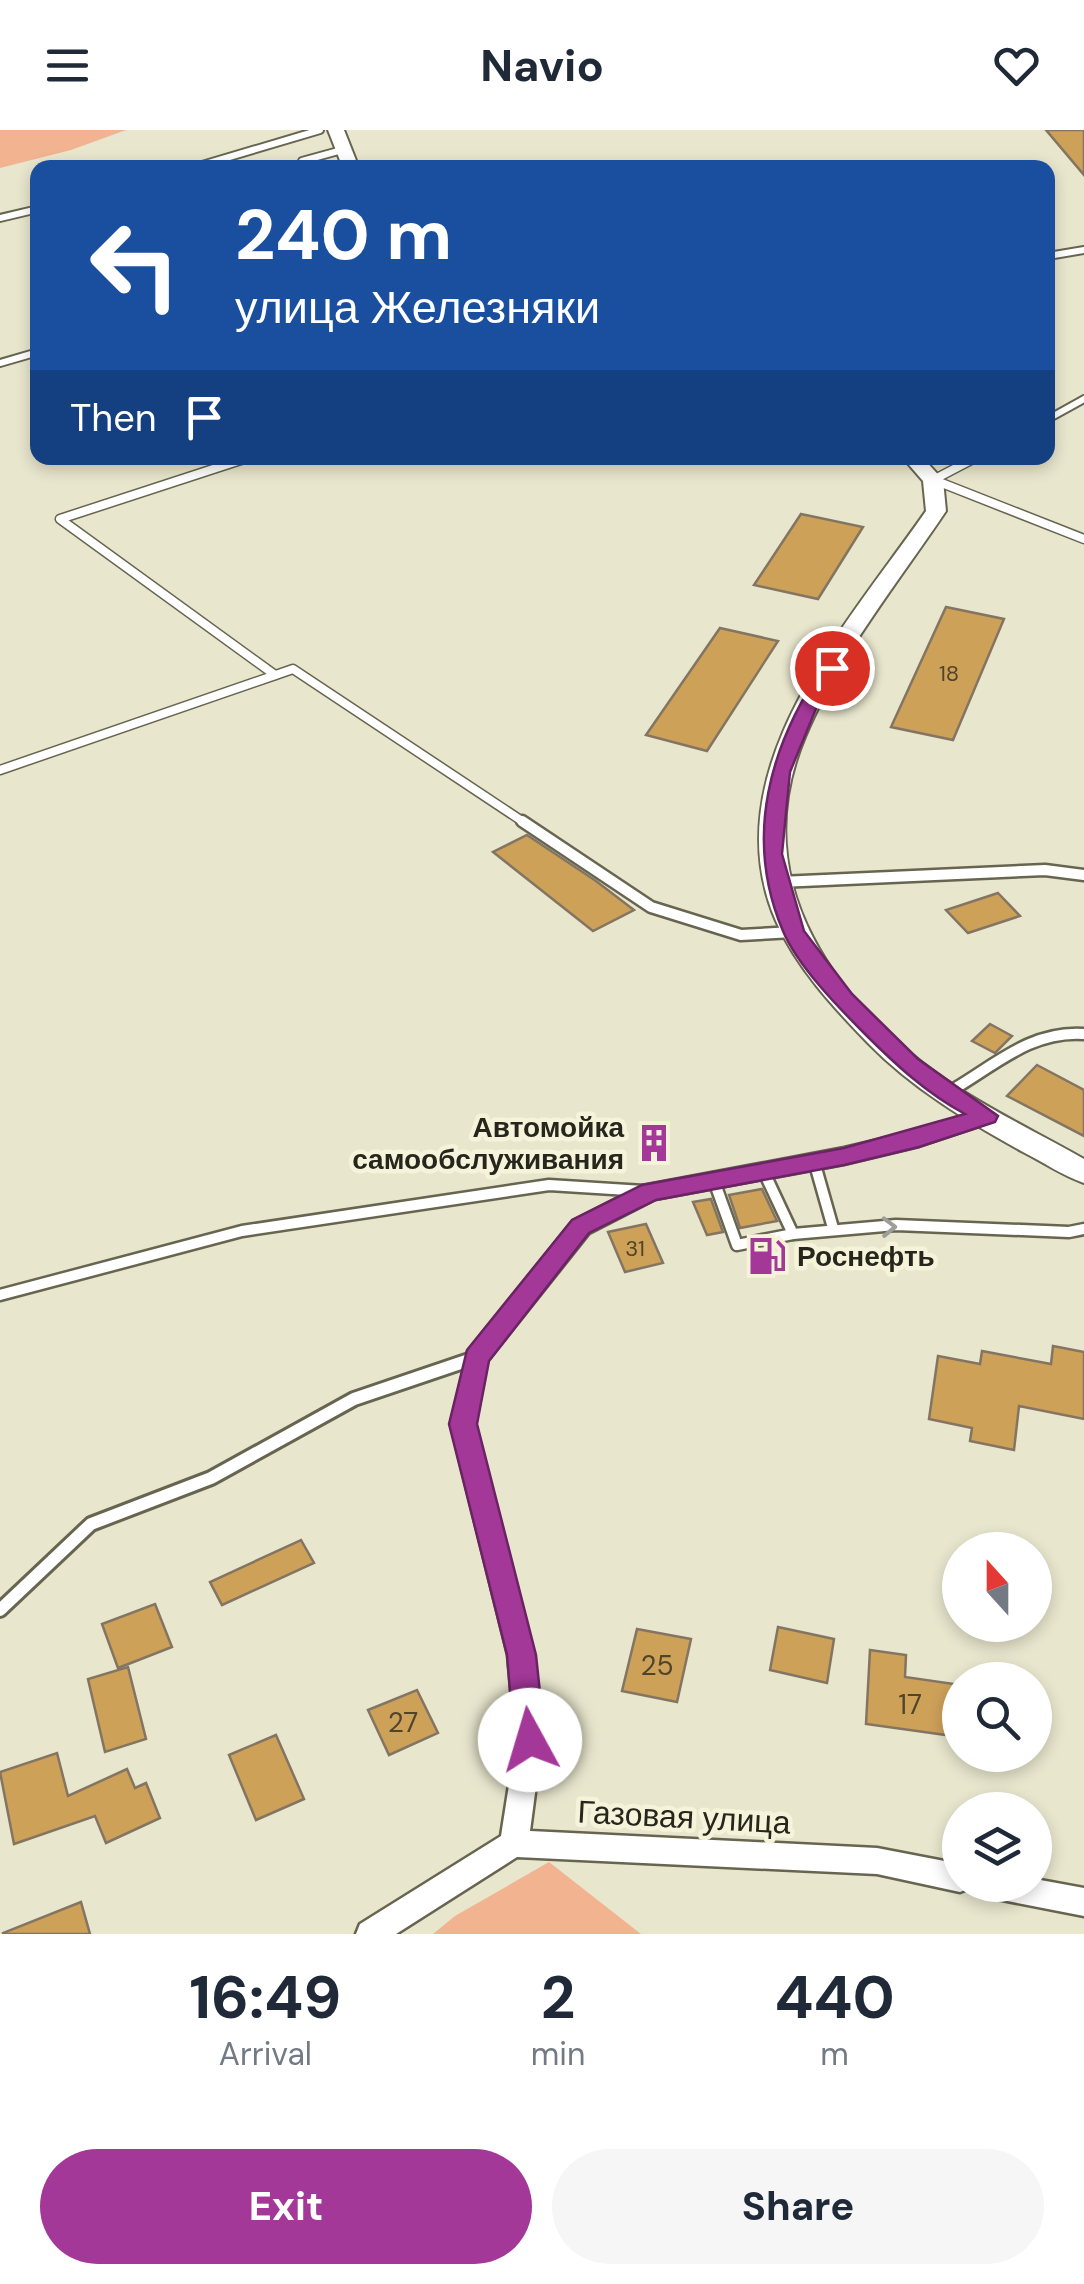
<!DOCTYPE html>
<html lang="en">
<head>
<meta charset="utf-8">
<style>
	body { margin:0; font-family:"DM Sans",sans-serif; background:#f6f6f7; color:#1f2937; height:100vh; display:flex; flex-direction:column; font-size:38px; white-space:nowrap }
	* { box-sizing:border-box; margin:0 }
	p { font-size:32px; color:#747a83 }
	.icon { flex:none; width:55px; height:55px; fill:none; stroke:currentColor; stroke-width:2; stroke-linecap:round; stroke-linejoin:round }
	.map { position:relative; height:1804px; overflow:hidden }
	.side { display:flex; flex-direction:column; background:#fff; flex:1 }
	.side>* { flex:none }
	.hud { position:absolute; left:30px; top:30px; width:1025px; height:305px; border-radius:20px; box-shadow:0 5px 15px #0003; background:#1a4fa0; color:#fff; overflow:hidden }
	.needle { width:65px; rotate:339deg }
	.fabs { position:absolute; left:942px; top:1402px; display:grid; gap:20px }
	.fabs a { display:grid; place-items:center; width:110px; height:110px; border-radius:50%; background:#fff; box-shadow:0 5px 15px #0003; font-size:50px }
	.pin { position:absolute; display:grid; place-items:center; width:85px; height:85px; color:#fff; margin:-42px; border:5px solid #fff; border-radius:50%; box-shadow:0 2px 10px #0007 }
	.me { position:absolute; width:110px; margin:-55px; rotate:354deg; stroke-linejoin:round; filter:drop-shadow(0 0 8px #0008) }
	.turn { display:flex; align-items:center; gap:35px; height:210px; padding:0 40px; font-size:45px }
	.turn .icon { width:130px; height:130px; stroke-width:2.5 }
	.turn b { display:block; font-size:70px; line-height:85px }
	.then { display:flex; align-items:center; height:95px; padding:0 40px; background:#0003; gap:20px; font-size:38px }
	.eta { display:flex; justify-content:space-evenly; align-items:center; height:170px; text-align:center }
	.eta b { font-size:60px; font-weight:700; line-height:70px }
	.primary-button { display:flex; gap:20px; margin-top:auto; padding:20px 40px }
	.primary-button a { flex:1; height:115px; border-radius:60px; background:#a33899; color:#fff; font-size:40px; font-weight:700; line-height:115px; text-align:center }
	.primary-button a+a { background:#f6f6f7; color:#1f2937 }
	header { display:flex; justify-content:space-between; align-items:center; height:130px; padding:0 40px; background:#fff; font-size:45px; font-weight:700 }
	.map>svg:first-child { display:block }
	.green { fill:#f2b390 }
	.building { fill:#cea159; stroke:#837562; stroke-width:2.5 }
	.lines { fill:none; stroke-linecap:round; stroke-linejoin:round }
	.service-far3-casing { stroke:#676550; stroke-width:10 }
	.service-far2-casing { stroke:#676550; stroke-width:11 }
	.service-far1-casing { stroke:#676550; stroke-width:15 }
	.service-casing { stroke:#676550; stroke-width:18 }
	.minor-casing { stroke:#676550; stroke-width:5 }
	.tertiary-casing { stroke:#676550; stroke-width:4 }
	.service-far3 { stroke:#fff; stroke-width:6 }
	.service-far2 { stroke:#fff; stroke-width:8 }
	.service-far1 { stroke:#fff; stroke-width:10 }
	.service { stroke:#fff; stroke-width:12 }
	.minor { fill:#fff; fill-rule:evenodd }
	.tertiary { fill:#fff; fill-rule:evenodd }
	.oneway { stroke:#9d9d99 }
	.route { fill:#a33899; stroke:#6a2463; stroke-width:2.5 }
	.labels { text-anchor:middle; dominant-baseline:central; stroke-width:9; stroke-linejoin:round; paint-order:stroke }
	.number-label { font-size:22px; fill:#50452b }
	.poi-label { font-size:28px; font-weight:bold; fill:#26261c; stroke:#f5f3da; text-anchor:end }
	.near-number-label { font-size:28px; fill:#50452b }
	.near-street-label { font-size:32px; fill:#26261c; stroke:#f5f3da }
</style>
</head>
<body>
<header><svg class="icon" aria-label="menu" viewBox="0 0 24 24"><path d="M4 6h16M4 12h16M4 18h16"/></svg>Navio<svg class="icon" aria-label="heart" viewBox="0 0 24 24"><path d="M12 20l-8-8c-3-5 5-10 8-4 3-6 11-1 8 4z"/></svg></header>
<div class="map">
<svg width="1084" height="1804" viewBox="0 0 1084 1804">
	<rect width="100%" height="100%" fill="#e8e6cd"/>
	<!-- green -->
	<g class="green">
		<polygon points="0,0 126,0 71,20 0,38"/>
		<polygon points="549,1732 641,1804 433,1804 455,1786"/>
	</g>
	<!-- building -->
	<g class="building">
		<polygon points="1046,0 1084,0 1084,45"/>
		<polygon points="801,384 863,397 818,469 754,455"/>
		<polygon points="946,477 1004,489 953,610 891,597"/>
		<polygon points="720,498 778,511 707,621 646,605"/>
		<polygon points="527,705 596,751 634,780 593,801 493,722"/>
		<polygon points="998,763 1020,786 968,803 946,780"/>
		<polygon points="990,894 1012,906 995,923 972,911"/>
		<polygon points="1037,935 1084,960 1084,1006 1007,966"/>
		<polygon points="762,1059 777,1091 740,1098 729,1065"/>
		<polygon points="711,1069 723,1102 707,1105 693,1072"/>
		<polygon points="646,1094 663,1133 625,1142 608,1102"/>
		<polygon points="1053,1216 1084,1222 1084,1289 1019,1276 1014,1320 970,1311 972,1298 929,1289 938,1226 980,1234 982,1221 1051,1234"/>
		<polygon points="301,1410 314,1433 222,1475 210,1452"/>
		<polygon points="155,1474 172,1517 118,1538 102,1494"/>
		<polygon points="778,1497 834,1509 827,1553 770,1540"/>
		<polygon points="637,1499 691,1509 677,1572 622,1561"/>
		<polygon points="870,1520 906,1525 905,1547 954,1554 953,1606 866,1594"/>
		<polygon points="128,1537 146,1609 105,1622 88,1549"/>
		<polygon points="417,1560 438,1603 389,1625 368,1580"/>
		<polygon points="276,1605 304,1669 256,1690 229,1625"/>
		<polygon points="57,1623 68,1666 127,1639 135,1658 146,1653 160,1688 106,1713 95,1686 14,1714 0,1642"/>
		<polygon points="81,1772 90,1804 3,1804 3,1803"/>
	</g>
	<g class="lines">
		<!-- service-far3 casing -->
		<g class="service-far3-casing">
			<g id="service-far3">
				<polyline points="192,38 320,0"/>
				<polyline points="305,38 302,31 342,20"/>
				<polyline points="0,88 38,79"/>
				<polyline points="1048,126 1084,120"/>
				<polyline points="0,233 38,222"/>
				<polyline points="1048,289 1084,269"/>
			</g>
		</g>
		<!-- service-far2 casing -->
		<g class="service-far2-casing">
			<g id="service-far2">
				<polyline points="247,328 60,389 275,545"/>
				<polyline points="933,350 975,328"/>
				<polyline points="934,350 1084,409"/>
				<polyline points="0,640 293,539 525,693"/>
			</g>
		</g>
		<!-- service-far1 casing -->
		<g class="service-far1-casing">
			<g id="service-far1">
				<polyline points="522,691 651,777 741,805 793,802"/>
				<polyline points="780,752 1045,740 1084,745"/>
				<path d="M 947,963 C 992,938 1029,900 1084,904"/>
				<polyline points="814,1031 833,1098"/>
				<polyline points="763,1040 793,1104 896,1095 1069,1102 1084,1099"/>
				<polyline points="713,1048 737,1115 793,1104"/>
				<polyline points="0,1165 242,1101 549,1055 644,1061"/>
			</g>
		</g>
		<!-- service casing -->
		<g class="service-casing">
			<polyline id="service" points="0,1480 91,1394 211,1348 354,1269 475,1228"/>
		</g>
		<!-- minor casing -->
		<g class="minor-casing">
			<g id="minor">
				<polygon points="987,979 994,981 997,986 994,991 919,1016 844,1034 655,1069 589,1103 487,1231 475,1294 534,1525 542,1610 530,1701 877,1718 960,1734 960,1755 971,1755 970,1758 960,1762 877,1744 517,1727 396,1804 356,1804 360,1794 501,1706 516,1610 508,1525 451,1294 468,1222 573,1091 642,1056 844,1018 917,1001"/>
				<polygon points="1035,1749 1084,1758 1084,1786 997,1769 987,1765 983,1755 1035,1755"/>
			</g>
		</g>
		<!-- tertiary casing -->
		<g class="tertiary-casing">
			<g id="tertiary">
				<polygon points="328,0 344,0 359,38 343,38"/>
				<path d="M 903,328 L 923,328 L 943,350 L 946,381 C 897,454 839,525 805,607 C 743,754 838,879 958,958 C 998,984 1042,1005 1084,1029 L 1084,1053 C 1063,1046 1043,1032 1023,1022 C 967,991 913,959 868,913 C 833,877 796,837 776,791 C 711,641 847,495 926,381 L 923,351 Z"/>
			</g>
		</g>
		<!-- service-far3 -->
		<use href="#service-far3" class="service-far3"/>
		<!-- service-far2 -->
		<use href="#service-far2" class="service-far2"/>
		<!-- service-far1 -->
		<use href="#service-far1" class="service-far1"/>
		<!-- service -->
		<use href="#service" class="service"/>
		<!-- minor -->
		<use href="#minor" class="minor"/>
		<!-- tertiary -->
		<use href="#tertiary" class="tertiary"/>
	</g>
	<!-- one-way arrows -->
	<defs><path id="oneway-chevron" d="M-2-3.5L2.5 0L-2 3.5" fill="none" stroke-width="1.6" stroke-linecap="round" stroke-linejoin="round" transform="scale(2.5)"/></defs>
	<use class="oneway" href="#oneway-chevron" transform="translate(889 1097) rotate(-1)"/>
	<!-- route -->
	<path class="route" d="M 832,532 L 841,538 L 820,569 L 790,642 L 782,724 L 804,801 L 852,864 L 918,929 L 998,986 L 995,992 L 919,1017 L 844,1035 L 656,1070 L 589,1103 L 489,1231 L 477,1294 L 536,1525 L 545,1610 L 540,1619 L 530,1624 L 519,1619 L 514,1610 L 507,1525 L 449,1294 L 467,1220 L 572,1090 L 642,1055 L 844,1018 L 965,984 C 926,963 895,934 864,903 C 838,877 797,835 783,801 C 743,707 770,614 825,534 Z"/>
	<!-- icons -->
	<defs>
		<g id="building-bare" transform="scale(3)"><path d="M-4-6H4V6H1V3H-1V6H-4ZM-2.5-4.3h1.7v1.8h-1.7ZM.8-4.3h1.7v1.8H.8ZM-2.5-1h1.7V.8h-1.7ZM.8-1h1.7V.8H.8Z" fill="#a33899" stroke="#f5f3da" stroke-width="2.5" paint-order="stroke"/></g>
		<g id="fuel-bare" transform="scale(3)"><path d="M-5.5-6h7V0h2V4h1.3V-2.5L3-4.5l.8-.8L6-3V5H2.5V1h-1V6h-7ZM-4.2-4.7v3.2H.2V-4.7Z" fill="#a33899" stroke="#f5f3da" stroke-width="2.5" paint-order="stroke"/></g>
	</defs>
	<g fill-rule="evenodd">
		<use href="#building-bare" x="654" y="1013"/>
		<use href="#fuel-bare" x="767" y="1126"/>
	</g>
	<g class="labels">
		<!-- number labels -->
		<g class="number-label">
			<text x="949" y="543">18</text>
			<text x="635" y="1118">31</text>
		</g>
		<!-- poi labels -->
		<g class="poi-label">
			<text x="624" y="997">Автомойка<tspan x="624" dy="32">самообслуживания</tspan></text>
			<text x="797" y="1126" text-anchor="start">Роснефть</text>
		</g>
		<!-- near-number labels -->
		<g class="near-number-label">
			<text x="657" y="1535">25</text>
			<text x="910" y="1574">17</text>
			<text x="403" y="1592">27</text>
		</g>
		<!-- near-street labels -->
		<g class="near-street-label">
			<text transform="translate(684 1687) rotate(3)">Газовая улица</text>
		</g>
	</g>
</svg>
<div class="fabs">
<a><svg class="needle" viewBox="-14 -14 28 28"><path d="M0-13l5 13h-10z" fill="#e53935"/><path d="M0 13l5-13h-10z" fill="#747a83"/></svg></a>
<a><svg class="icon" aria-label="search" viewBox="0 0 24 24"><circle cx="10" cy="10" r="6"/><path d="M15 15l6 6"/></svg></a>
<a><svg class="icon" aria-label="layers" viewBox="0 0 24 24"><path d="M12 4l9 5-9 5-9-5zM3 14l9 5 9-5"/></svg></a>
</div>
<div class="pin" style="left:832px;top:538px;background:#d93025"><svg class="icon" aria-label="arrive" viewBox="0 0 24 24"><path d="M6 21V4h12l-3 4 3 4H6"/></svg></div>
<svg class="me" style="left:530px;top:1610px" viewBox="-20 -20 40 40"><circle r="19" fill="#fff"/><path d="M0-13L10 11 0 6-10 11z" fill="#a33899"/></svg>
<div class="hud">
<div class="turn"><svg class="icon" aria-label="left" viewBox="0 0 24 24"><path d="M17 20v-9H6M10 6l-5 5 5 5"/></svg><div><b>240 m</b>улица Железняки</div></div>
<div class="then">Then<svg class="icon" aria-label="arrive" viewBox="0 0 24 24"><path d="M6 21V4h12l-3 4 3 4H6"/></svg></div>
</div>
</div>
<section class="side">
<div class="eta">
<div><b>16:49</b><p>Arrival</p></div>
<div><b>2</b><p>min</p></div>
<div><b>440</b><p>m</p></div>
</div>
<div class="primary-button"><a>Exit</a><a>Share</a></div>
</section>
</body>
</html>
